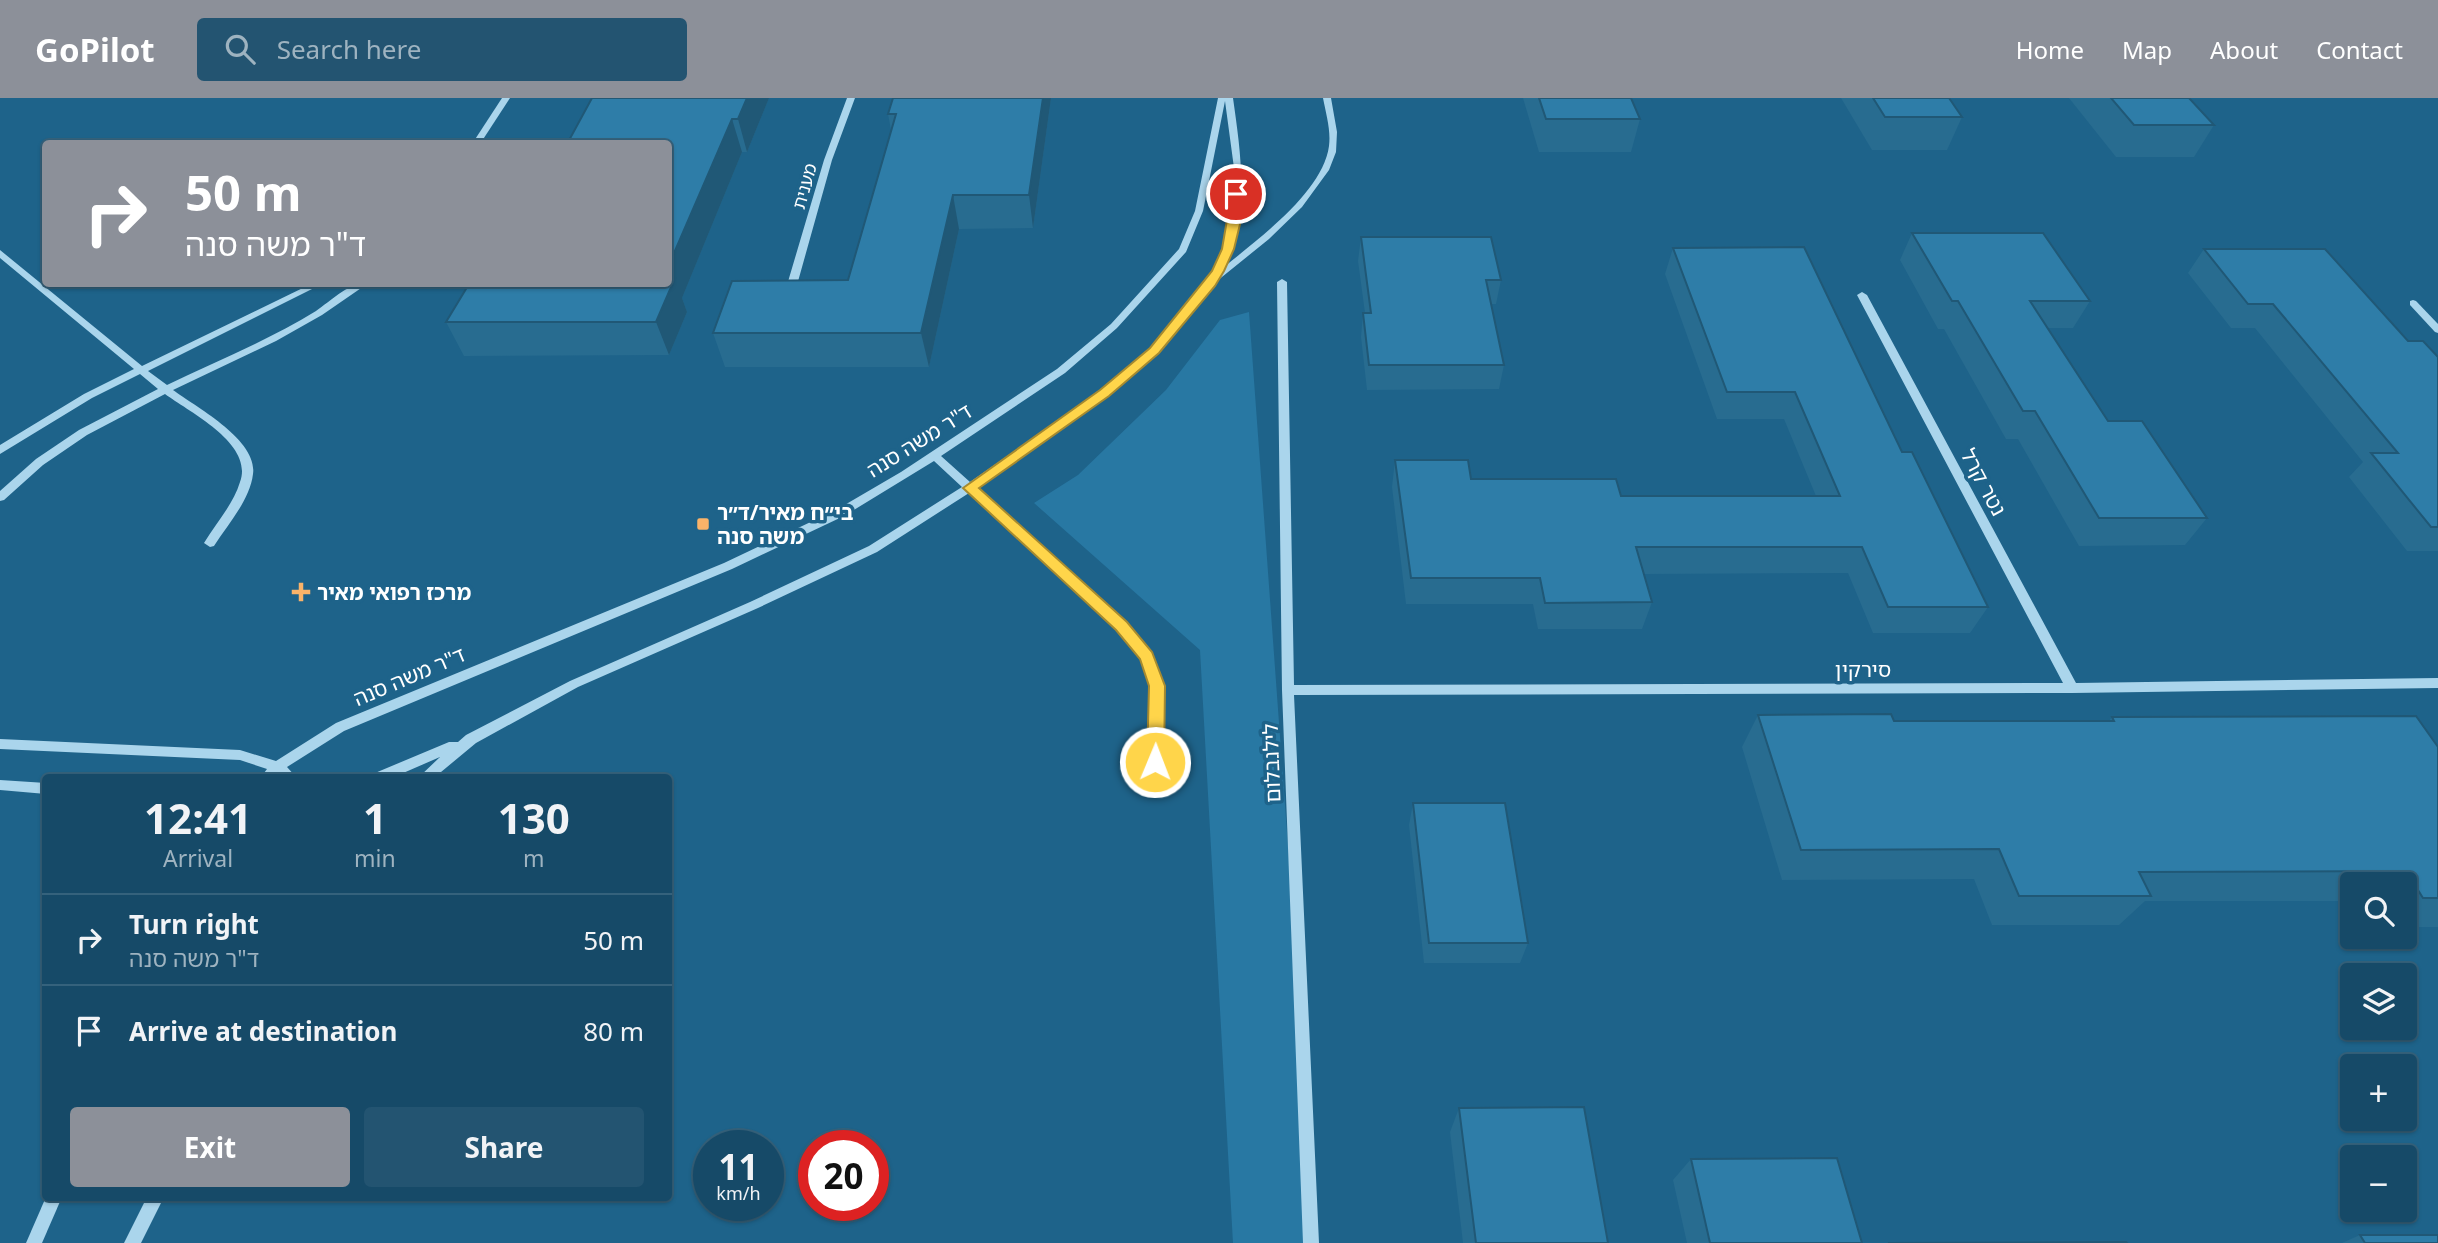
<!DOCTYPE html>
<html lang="en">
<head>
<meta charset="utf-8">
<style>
	body { margin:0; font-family:"Noto Sans","Noto Sans Hebrew",sans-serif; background:#235471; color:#f1f3f6; height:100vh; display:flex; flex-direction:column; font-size:26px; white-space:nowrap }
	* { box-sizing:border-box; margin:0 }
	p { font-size:23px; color:#9eb3c0 }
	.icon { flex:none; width:38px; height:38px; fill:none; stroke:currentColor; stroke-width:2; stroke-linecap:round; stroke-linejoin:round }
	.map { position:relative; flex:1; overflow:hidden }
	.drawer { position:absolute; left:42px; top:676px; width:630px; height:427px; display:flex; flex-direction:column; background:#164a68; border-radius:7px; box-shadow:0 2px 5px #0004,0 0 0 2px #35627c }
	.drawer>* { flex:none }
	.guide { position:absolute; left:42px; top:42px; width:630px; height:147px; border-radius:7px; box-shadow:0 2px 5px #0004,0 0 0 2px #35627c; background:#8c9099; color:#fff; overflow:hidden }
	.controls { position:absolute; left:2340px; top:774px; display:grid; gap:14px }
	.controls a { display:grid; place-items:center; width:77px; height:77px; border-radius:7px; background:#164a68; box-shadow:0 2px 5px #0004,0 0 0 2px #35627c; font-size:35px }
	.speed { position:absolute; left:693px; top:1032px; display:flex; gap:14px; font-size:35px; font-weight:700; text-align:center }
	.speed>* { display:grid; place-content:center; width:91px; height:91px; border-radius:50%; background:#164a68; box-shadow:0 2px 5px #0004,0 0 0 2px #35627c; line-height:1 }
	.speed small { font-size:18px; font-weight:400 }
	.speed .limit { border:10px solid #d22; background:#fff; color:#111 }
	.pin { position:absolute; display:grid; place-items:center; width:60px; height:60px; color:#fff; margin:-30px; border:4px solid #fff; border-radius:50%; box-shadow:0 2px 7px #0007 }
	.me { position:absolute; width:77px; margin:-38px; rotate:1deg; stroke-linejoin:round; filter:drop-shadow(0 0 5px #0008) }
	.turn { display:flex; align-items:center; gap:24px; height:147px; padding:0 28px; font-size:32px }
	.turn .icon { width:91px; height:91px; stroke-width:2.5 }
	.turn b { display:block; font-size:49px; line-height:60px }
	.eta { display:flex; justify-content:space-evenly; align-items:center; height:119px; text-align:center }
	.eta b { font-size:42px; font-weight:700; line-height:49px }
	.cta { display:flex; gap:14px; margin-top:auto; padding:14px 28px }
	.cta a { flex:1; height:80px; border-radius:7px; background:#8c9099; color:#fff; font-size:28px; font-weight:700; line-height:80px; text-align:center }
	.cta a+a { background:#235471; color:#f1f3f6 }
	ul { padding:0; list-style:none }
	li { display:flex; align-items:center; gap:21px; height:91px; padding:0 28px; border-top:2px solid #35627c }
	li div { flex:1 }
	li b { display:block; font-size:26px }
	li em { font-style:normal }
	header { display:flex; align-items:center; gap:42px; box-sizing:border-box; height:98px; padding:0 35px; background:#8c9099; color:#fff }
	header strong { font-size:33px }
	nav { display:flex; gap:38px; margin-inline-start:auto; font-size:24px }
	.search { width:490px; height:63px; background:#235471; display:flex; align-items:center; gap:18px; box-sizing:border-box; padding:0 24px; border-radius:7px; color:#9eb3c0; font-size:26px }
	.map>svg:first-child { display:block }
	.green { fill:#2878a3 }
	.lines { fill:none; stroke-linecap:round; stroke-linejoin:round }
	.minor { fill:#aad5ec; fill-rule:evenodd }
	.wall { fill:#286c90 }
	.shaded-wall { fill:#205876 }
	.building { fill:#2e7da8; stroke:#205876; stroke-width:2 }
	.route { fill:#ffd54a; stroke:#a68a30; stroke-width:2 }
	.poi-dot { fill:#fab369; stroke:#1e638a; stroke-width:2.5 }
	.labels { text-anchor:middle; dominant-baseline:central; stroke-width:7; stroke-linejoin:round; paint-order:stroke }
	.far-street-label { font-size:18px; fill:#fff; stroke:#1e638a }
	.street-label { font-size:21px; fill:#fff; stroke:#1e638a }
	.poi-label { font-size:21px; font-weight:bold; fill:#fff; stroke:#1e638a; text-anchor:start }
</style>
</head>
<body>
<header>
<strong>GoPilot</strong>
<div class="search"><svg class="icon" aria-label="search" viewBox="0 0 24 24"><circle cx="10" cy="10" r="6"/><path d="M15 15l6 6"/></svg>Search here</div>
<nav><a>Home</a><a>Map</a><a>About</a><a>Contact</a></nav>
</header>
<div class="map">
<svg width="2438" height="1145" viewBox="0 0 2438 1145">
	<rect width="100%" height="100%" fill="#1e638a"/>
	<!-- green -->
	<polygon class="green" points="1249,214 1317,1145 1233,1145 1200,552 1034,405 1078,377 1166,292 1220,222"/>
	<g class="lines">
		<!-- minor -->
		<g class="minor">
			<polygon points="502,0 510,0 480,46 472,46"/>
			<polygon points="847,0 855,0 832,62 797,187 792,190 789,189 787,187 824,62"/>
			<path d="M 1218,0 L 1233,0 C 1241,57 1250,115 1224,169 C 1258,141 1323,94 1329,48 C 1331,32 1326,16 1323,0 L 1331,0 L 1337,34 L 1336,54 L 1329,72 L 1302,109 L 1269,141 L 1217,183 L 1158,254 L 1108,297 L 976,390 L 1125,525 L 1151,555 L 1163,588 L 1161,664 L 1160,668 L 1155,669 L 1150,668 L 1149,664 L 1151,588 L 1142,560 L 1117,531 L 969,395 L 877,454 L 758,510 L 578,589 L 476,645 L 435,679 L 419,679 L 440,659 L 394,679 L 373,679 L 375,675 L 449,644 L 458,644 L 466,637 L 570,583 L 750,504 L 869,448 L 962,389 L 934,363 L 844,418 L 732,471 L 344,633 L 287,669 L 296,679 L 280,679 L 278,677 L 276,679 L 261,679 L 267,671 L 240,662 L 0,651 L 0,641 L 240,652 L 276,663 L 336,625 L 724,465 L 836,412 L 901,374 L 1057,271 L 1111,226 L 1179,151 L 1195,113 ZM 1225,3 L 1234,70 L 1231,122 L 1223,151 L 1207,184 L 1152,250 L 1100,293 L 970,384 L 941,358 L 1065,275 L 1117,230 L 1186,154 L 1203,113 Z"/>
			<path d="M 0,152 L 142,268 L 311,186 L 322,186 L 148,273 L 167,287 C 217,263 269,242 316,213 C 331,203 349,184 367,186 L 322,217 L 276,243 L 173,292 C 196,309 258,342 253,376 C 250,402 228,426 214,448 L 210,449 L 204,445 C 216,425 233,407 240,384 C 254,346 191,315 165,296 L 87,337 L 43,367 L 4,402 L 0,403 L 0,393 L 36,361 L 79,332 L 158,291 L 140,276 L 92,300 L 0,356 L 0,347 L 84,296 L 134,271 L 0,160 Z"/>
			<polygon points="1282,181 1287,184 1294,587 2063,585 1857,197 1862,194 1867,197 2076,585 2438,580 2438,590 2072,595 1294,597 1319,1145 1303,1145 1282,592 1277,184"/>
			<polygon points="2413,202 2416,203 2438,226 2438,235 2435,234 2410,207 2410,203"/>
			<polygon points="0,682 46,685 46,696 0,692"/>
			<polygon points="46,1099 62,1099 42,1145 26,1145"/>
			<polygon points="147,1099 164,1099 141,1145 124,1145"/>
		</g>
	</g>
	<!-- wall -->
	<g class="wall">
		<polygon points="592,0 769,0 747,54 742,54 682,200 687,214 669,257 464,258 446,224 668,186"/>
		<polygon points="893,0 1051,0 1033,130 959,131 929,269 725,269 713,235 848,182 891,32 888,16"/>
		<polygon points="1523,0 1631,0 1640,21 1631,54 1539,54"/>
		<polygon points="1841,0 1949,0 1962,19 1947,52 1872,52"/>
		<polygon points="2069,0 2189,0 2214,27 2194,59 2116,59"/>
		<polygon points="1912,135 2090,203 2073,230 2048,230 2108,323 2207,420 2185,447 2079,448 2018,341 2006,341 1944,231 1938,231 1900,162"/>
		<polygon points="1361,139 1501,182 1496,206 1491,206 1504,267 1499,291 1367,292 1361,239 1363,215 1365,215 1358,163"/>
		<polygon points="1673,150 1902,354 1988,509 1970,535 1873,535 1848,475 1644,476 1652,504 1642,531 1538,531 1533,506 1406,506 1392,389 1395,362 1471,381 1621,398 1816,398 1784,321 1717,321 1665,176"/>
		<polygon points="2204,151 2408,243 2438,259 2438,453 2407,453 2349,379 2363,364 2255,230 2231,230 2188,175"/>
		<polygon points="1758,617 1894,623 2109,623 2112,619 2438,649 2438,829 2404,829 2404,786 2352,786 2352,803 2145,803 2119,827 1992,827 1974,781 1782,782 1742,649"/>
		<polygon points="1413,705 1528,845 1520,865 1424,865 1409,727"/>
		<polygon points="1459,1010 1608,1145 1463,1145 1450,1034"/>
		<polygon points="1691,1061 1862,1145 1687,1145 1673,1082"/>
		<polygon points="2360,1137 2438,1145 2342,1145"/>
	</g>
	<!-- shaded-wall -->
	<g class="shaded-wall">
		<polygon points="747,0 769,0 747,54 738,21"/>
		<polygon points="1043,0 1051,0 1033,130 1029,97"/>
		<polygon points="732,21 742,54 682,200 687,214 669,257 656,224 668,186 668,169"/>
		<polygon points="953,97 959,131 929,269 921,235"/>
	</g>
	<!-- building -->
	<g class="building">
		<polygon points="592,0 747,0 738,21 732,21 668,169 668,46 567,46"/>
		<polygon points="893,0 1043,0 1029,97 953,97 921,235 713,235 732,183 848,182 896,16 888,16"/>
		<polygon points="1539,0 1631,0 1640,21 1546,21"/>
		<polygon points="1873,0 1949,0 1962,19 1885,19"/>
		<polygon points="2111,0 2189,0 2214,27 2134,27"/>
		<polygon points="1912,135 2043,135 2090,203 2030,203 2108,323 2142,323 2207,420 2099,420 2035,313 2023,313 1958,203 1952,203"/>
		<polygon points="1361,139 1491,139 1501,182 1486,182 1504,267 1369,267 1363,215 1371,215"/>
		<polygon points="1804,149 1902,354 1912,354 1988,509 1888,509 1862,449 1636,449 1652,504 1545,505 1540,480 1411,480 1395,362 1468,362 1471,381 1616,381 1621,398 1840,398 1795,294 1727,294 1673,150"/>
		<polygon points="2204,151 2325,151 2408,243 2423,243 2438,259 2438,429 2431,429 2371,355 2398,355 2273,206 2248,206"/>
		<polygon points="668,180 675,180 656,224 446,224 469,186 668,186"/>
		<polygon points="1891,616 1894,623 2114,623 2112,619 2416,618 2438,649 2438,800 2423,800 2406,773 2139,774 2151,798 2019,798 1999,751 1801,752 1758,617"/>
		<polygon points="1413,705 1505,705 1528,845 1429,845"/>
		<polygon points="1584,1009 1608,1145 1476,1145 1459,1010"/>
		<polygon points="1837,1060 1862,1145 1710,1145 1691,1061"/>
		<polygon points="2360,1137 2438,1137 2438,1145 2365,1145"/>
		<polygon points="2126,1144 2127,1145 1888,1145"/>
	</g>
	<!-- route -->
	<polygon class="route" points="1232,93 1242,96 1241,122 1234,151 1224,173 1215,188 1159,255 1109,298 979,390 1127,524 1152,554 1165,588 1164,664 1161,669 1149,669 1147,664 1149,588 1140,561 1116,532 963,390 1100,292 1150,250 1212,173 1222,151"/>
	<!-- markers -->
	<g class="poi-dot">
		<rect x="696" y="419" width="14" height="14" rx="3.5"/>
		<path d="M297.5 483.5h7v7h7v7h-7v7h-7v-7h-7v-7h7z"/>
	</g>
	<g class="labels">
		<!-- far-street labels -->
		<g class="far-street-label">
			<text transform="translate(804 88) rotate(-74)">מענית</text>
		</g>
		<!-- street labels -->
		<g class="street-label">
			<text transform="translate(919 342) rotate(-32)">ד"ר משה סנה</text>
			<text transform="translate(1984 384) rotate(62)">נטר קרל</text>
			<text x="1863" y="571">סירקין</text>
			<text transform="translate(409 578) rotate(-23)">ד"ר משה סנה</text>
			<text transform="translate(1271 665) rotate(-92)">לילנבלום</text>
		</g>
		<!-- poi labels -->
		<g class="poi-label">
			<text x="717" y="414">בי״ח מאיר/ד״ר<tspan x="717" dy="24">משה סנה</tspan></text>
			<text x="317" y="494">מרכז רפואי מאיר</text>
		</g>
	</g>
</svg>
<div class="controls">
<a><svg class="icon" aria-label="search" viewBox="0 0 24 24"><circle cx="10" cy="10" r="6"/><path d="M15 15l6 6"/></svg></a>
<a><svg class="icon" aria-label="layers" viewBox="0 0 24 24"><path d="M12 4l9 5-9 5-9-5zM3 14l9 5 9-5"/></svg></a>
<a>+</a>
<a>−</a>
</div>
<div class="speed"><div>11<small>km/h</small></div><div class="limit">20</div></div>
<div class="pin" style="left:1236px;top:96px;background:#d93025"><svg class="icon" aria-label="arrive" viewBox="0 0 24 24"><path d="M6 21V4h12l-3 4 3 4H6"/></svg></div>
<svg class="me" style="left:1155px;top:664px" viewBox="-20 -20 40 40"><circle r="17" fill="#ffd54a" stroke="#fff" stroke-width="3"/><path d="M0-11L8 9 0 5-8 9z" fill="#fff"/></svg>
<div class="guide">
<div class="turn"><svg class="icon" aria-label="right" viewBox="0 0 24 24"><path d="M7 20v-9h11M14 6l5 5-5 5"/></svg><div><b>50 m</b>ד&quot;ר משה סנה</div></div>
</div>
<section class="drawer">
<div class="eta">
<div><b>12:41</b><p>Arrival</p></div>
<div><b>1</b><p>min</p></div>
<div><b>130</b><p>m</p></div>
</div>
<ul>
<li><svg class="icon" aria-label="right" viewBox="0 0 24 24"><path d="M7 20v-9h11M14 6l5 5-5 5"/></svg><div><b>Turn right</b><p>ד&quot;ר משה סנה</p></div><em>50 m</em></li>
<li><svg class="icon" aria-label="arrive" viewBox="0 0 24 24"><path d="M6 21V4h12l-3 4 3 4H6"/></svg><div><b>Arrive at destination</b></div><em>80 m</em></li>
</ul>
<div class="cta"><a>Exit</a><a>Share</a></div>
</section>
</div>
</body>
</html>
